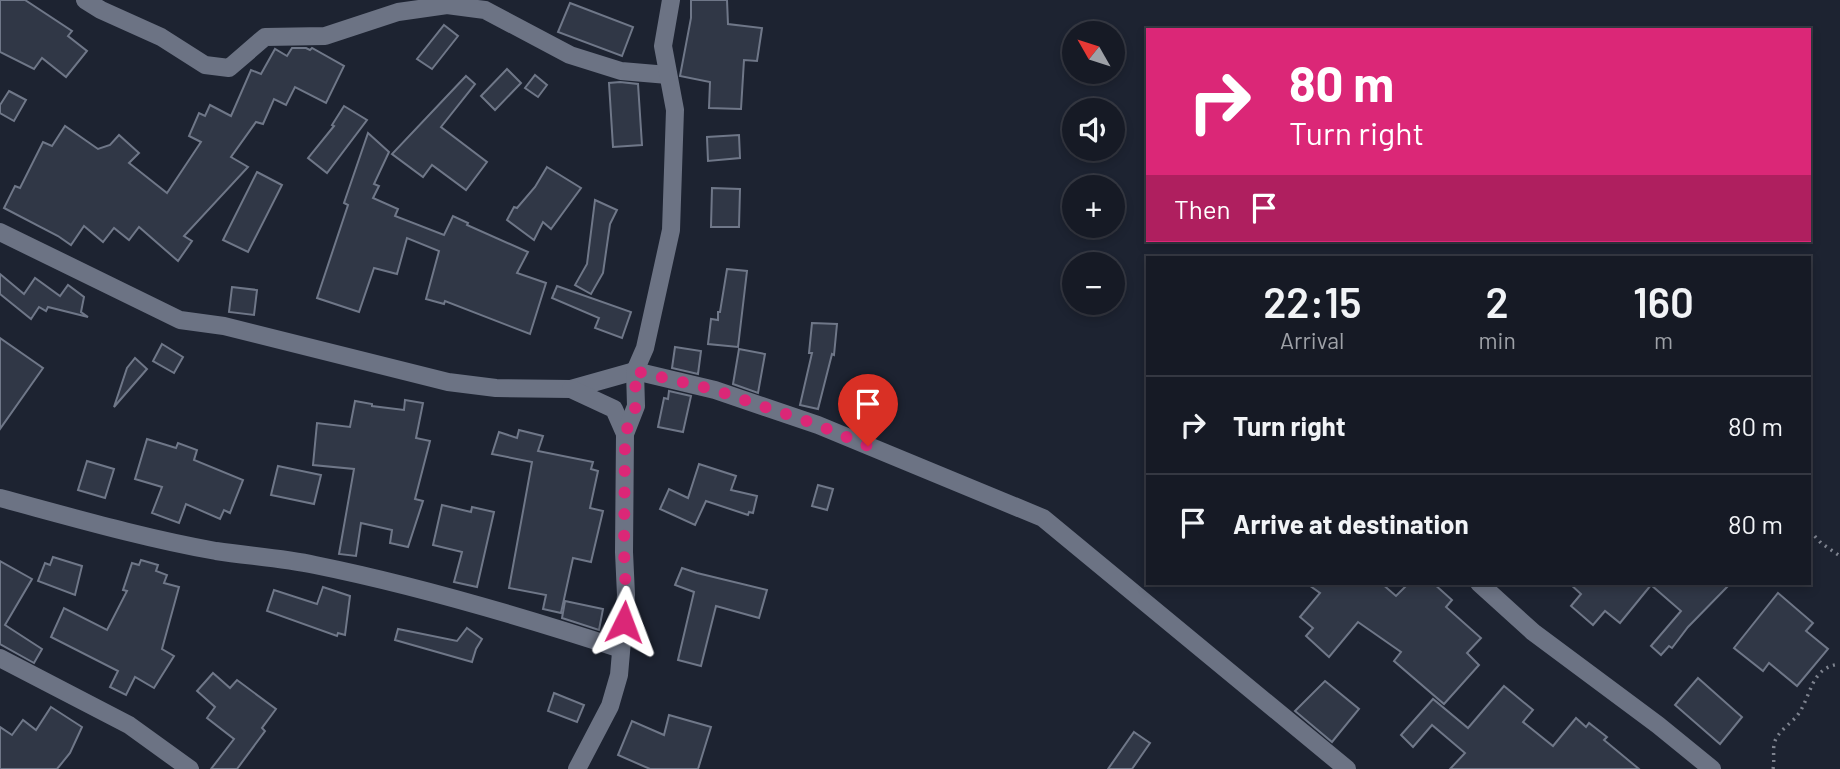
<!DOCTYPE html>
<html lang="en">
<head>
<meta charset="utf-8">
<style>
	body { margin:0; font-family:Barlow,sans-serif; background:#1f232d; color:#f1f3f6; height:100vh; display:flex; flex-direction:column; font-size:26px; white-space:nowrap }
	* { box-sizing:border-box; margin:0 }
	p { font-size:23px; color:#9ea1a7 }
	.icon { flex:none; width:38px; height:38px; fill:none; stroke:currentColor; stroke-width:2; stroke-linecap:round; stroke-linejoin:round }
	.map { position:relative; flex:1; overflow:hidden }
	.sheet { position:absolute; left:1146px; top:256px; width:665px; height:329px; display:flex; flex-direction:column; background:#161a25; border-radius:0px; box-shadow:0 4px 10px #0003,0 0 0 2px #353842 }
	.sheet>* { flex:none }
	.guide { position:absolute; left:1146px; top:28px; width:665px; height:214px; border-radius:0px; box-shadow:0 4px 10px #0003,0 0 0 2px #353842; background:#db2777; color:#fff; overflow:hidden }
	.needle { width:46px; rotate:309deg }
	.fabs { position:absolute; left:1062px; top:21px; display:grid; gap:14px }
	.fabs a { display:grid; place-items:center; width:63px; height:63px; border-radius:50%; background:#161a25; box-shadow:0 4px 10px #0003,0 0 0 2px #353842; font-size:35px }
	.pin { position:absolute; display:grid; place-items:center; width:60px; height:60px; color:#fff; margin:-72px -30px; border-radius:50% 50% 50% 0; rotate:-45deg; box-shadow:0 0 7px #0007 }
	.pin .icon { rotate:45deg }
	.me { position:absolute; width:77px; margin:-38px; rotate:3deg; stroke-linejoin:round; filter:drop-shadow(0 0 5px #0008) }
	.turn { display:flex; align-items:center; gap:24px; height:147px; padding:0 28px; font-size:32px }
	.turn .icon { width:91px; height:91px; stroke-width:2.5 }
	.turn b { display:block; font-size:49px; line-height:60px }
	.then { display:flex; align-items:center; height:66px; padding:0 28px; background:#0003; gap:14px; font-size:26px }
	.eta { display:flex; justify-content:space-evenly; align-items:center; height:119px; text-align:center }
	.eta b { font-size:42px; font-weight:600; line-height:49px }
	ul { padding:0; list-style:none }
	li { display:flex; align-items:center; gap:21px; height:98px; padding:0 28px; border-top:2px solid #353842 }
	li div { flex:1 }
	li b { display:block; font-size:26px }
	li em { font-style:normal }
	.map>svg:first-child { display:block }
	.building { fill:#303746; stroke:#6f7788; stroke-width:2 }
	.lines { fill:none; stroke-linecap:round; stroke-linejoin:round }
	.path { stroke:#7e838f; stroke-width:3.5; stroke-dasharray:2 5; stroke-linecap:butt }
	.minor { stroke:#6c7384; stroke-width:18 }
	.route { stroke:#db2777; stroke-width:12; stroke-dasharray:0 21.6 }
</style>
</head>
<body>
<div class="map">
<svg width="1840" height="769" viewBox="0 0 1840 769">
	<rect width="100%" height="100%" fill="#1d2331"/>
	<!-- building -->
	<g class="building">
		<polygon points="0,0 25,0 72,31 68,36 87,51 66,77 42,58 34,69 0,52"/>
		<polygon points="691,0 727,0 728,24 762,28 757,61 744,60 741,109 709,108 710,82 680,76 691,18"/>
		<polygon points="570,3 633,27 622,56 558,32"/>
		<polygon points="444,25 458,36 432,69 417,59"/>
		<polygon points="292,48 306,48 310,50 312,48 344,66 326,103 295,87 286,105 274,99 263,124 256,122 231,157 248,167 184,236 192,241 178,261 139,227 129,240 114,228 103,242 84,226 71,245 58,236 4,208 15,186 20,188 43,142 52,146 65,126 98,149 110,145 119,135 139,153 129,163 167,193 201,142 189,136 199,113 205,116 210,105 231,116 251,70 261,74 275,49 287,56"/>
		<polygon points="507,69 521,83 495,110 481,96"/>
		<polygon points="535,75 547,85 538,97 525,88"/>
		<polygon points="466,76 475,84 441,127 487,162 466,190 432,165 423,177 392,154"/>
		<polygon points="620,82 638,84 642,145 613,147 609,83"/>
		<polygon points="9,91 26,100 14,121 0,113 0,105"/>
		<polygon points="344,106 367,120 327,173 308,158 334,126 332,125"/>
		<polygon points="368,133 389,152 374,184 379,186 373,198 398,209 395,216 444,235 453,216 468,223 467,225 528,252 517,273 546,283 530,334 445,301 444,304 426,299 439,251 407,238 397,274 374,268 359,312 317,298 348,205 344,203"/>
		<polygon points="739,135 740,158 708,161 707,137"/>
		<polygon points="547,167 581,188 551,229 543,222 534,240 507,220 514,207 517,208 535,187"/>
		<polygon points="257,172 282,185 248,252 223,240"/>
		<polygon points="712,188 740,189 739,227 711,227"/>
		<polygon points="595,200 617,210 610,224 603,273 591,294 575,285 587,264"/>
		<polygon points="727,269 747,271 738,347 708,344 711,319 718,320 718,312 720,312"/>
		<polygon points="0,274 24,294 35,278 60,296 68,285 84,297 81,312 88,317 48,307 46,311 39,307 31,319 0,294"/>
		<polygon points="557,286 631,312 622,338 595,328 599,318 552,298"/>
		<polygon points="232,287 257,290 254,315 229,312"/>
		<polygon points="812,323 837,324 834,355 832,354 818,409 800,405 812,353 809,353"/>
		<polygon points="0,338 43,368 0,429"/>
		<polygon points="162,344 183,357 174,373 153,361"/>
		<polygon points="675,347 701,351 698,374 672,368"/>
		<polygon points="739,349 765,354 758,393 733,384"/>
		<polygon points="135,358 147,369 114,407 127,368"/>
		<polygon points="669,391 691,396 683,432 658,427 664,398 668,399"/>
		<polygon points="405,400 423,403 416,438 430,441 415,499 423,501 408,547 390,543 392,530 361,523 356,556 339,554 354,469 313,465 317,423 350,427 355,401 372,404 372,406 404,410"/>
		<polygon points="519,430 543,436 538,451 593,462 591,469 598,471 590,508 603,511 591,562 573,558 561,613 543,609 546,595 509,588 532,462 492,454 499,432 517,438"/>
		<polygon points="147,439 176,448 178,443 197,450 194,460 243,480 230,513 224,510 220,519 186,504 179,523 152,513 162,487 135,479"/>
		<polygon points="87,461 114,469 105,498 78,490"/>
		<polygon points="699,464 736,476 731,490 757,496 753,513 749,512 748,515 706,501 695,525 660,509 669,489 688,498"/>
		<polygon points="278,466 321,475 314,504 271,495"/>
		<polygon points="818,485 833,489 827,510 812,506"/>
		<polygon points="442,505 471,512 472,507 494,512 477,587 454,582 462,552 433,545"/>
		<polygon points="53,557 82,566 75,595 38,581 45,563 50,565"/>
		<polygon points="141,560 158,565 156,571 167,575 164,583 179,587 162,649 174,656 154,688 135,677 126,695 110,687 118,671 51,637 64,608 107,630 127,591 123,590 132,563 139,565"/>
		<polygon points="0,561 32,579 5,625 42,649 34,663 0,644"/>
		<polygon points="682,568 697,573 767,590 759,618 716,606 701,666 678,660 694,592 675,585"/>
		<polygon points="1306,583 1381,583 1396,596 1409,583 1433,583 1452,600 1446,607 1481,638 1467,653 1479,665 1444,704 1394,661 1401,652 1358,622 1329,657 1306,636 1313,628 1300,617 1320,593"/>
		<polygon points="1569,583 1731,583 1688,627 1672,648 1669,646 1661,655 1651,646 1681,611 1651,585 1620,623 1605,611 1593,625 1571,606 1581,594"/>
		<polygon points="323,587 350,596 345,635 338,633 337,636 267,611 274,590 317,604"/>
		<polygon points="1778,593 1813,623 1806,631 1828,649 1797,686 1769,663 1763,671 1734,648"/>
		<polygon points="565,601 603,609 599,630 562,618"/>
		<polygon points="467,628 482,639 476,649 472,662 395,640 398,629 457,641"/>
		<polygon points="213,673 230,688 237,680 276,709 262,728 265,731 237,769 211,769 234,739 207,718 215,707 197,691"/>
		<polygon points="1698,678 1742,717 1720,744 1675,705"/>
		<polygon points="1325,681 1359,709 1332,742 1295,711"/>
		<polygon points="1504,686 1533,710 1523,722 1553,746 1576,718 1586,727 1589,723 1607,737 1604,740 1639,769 1450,769 1465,753 1432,725 1413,747 1401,735 1433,699 1468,728"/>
		<polygon points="554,693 584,705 577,722 548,711"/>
		<polygon points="51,707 82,727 70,753 57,769 0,769 0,727 12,735 23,720 36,730"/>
		<polygon points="669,715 711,727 698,769 650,769 618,755 632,721 664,735"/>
		<polygon points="1134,732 1150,743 1132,769 1108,769"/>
	</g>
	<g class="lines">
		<!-- path -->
		<g class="path">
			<polyline points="1810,531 1821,543 1840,556"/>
			<path d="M 1773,769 C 1775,760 1772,749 1775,741 C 1778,732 1791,723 1797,716 C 1812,696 1810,667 1840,664"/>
		</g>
		<!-- minor -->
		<g class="minor">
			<polyline points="85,0 101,10 161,37 205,65 229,68 265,37 325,36 398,12 447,5 485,10 570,55 621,71 668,75"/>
			<polyline points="0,232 180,320 224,326 448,382 496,388 571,389 635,371 715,390 818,425 1043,518 1347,769"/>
			<polyline points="571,389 614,409 625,434"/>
			<path d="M 0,498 C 71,517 143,538 216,551 C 249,556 283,558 315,565 C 419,586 520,616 621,649"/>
			<polyline points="1479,583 1533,632 1658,725 1712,769"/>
			<polyline points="0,658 129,725 190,769"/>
			<polyline points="577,769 610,706 619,675 626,595 624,552 625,434 636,406 635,371 645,348 671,230 675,110 663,46 671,0"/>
		</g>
	</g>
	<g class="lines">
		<!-- route -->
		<polyline class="route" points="624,622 626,595 624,552 625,434 636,406 635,371 715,390 818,425 868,446"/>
	</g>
</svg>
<div class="fabs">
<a><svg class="needle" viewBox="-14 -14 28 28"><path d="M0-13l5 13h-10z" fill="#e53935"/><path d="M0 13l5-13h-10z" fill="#9ea1a7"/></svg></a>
<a><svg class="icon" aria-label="sound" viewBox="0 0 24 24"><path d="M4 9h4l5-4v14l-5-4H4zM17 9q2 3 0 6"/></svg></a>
<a>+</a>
<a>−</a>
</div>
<div class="pin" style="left:868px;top:446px;background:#d93025"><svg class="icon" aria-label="arrive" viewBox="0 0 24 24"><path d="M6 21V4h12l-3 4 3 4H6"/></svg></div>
<svg class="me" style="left:624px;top:622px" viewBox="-20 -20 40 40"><path d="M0-17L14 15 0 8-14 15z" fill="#db2777" stroke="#fff" stroke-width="4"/></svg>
<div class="guide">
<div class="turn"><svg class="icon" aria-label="right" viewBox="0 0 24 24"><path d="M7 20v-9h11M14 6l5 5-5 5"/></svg><div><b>80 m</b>Turn right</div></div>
<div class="then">Then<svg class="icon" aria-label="arrive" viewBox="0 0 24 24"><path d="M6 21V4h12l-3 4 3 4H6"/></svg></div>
</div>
<section class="sheet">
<div class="eta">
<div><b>22:15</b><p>Arrival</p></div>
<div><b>2</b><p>min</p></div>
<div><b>160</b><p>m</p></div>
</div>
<ul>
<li><svg class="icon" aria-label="right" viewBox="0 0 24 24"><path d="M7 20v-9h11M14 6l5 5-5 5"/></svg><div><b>Turn right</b></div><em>80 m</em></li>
<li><svg class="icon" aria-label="arrive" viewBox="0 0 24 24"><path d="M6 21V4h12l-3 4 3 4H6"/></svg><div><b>Arrive at destination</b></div><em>80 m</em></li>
</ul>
</section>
</div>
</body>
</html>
